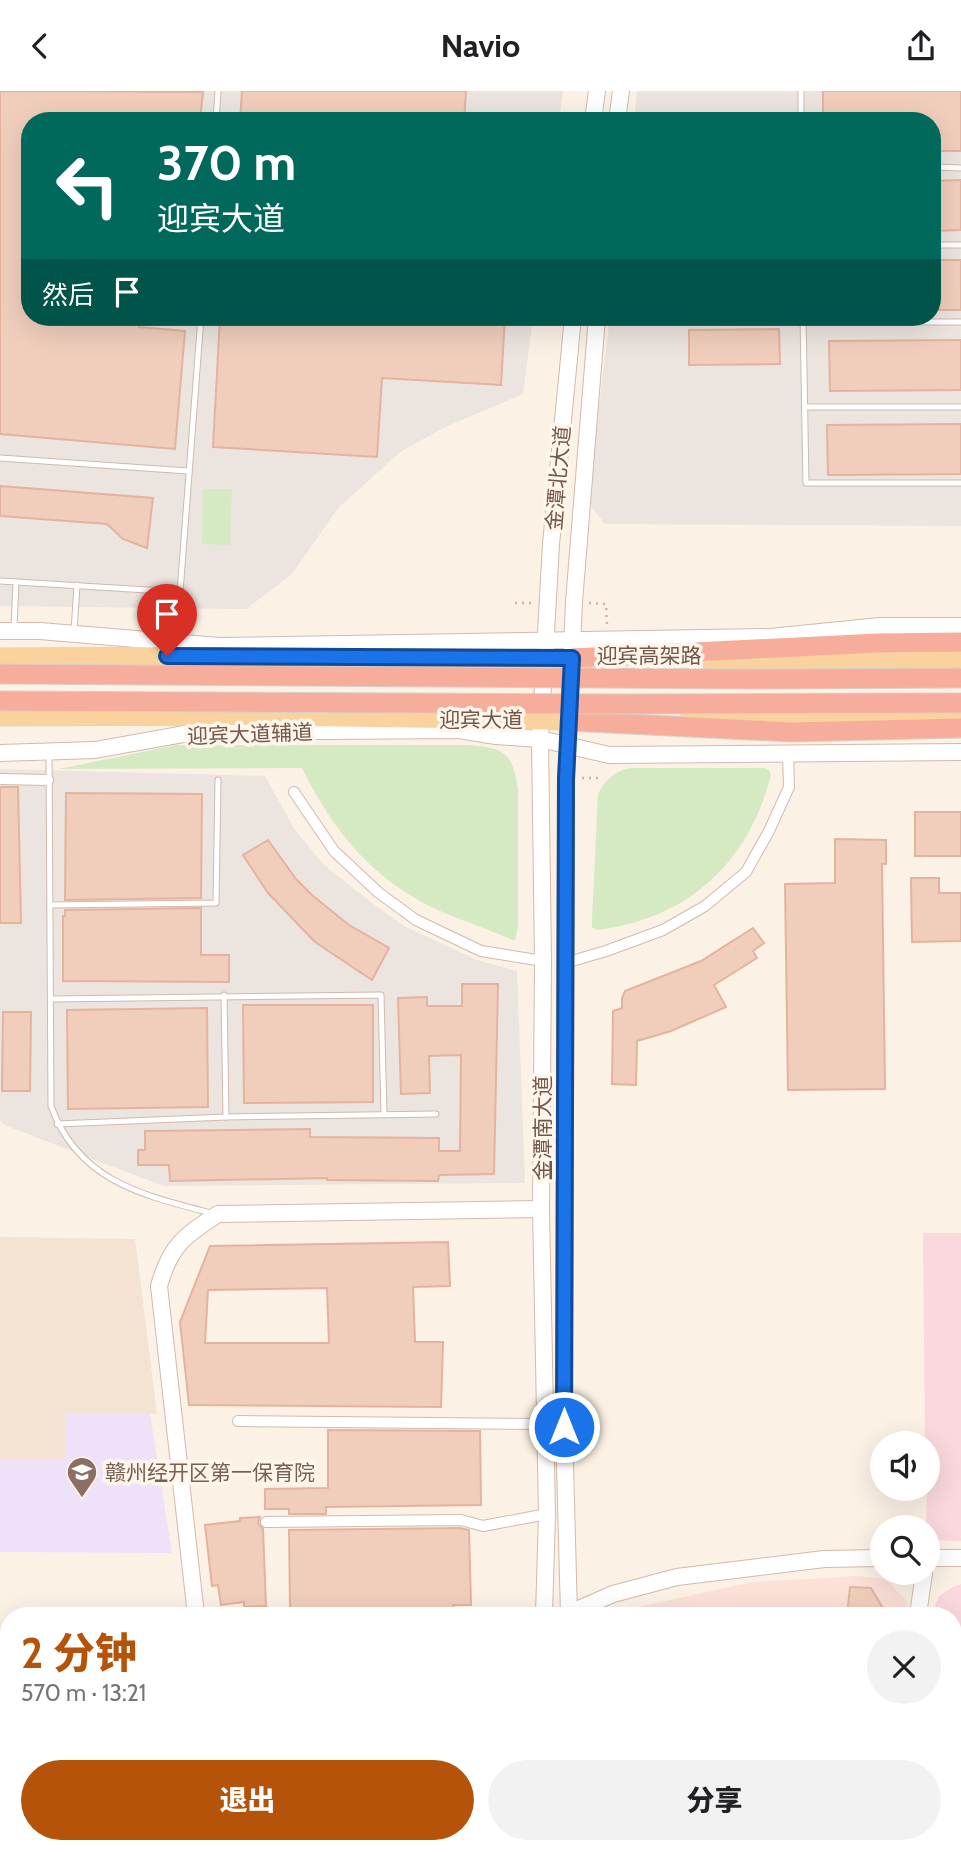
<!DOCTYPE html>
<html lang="zh">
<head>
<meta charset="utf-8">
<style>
	body { margin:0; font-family:Cabin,"Noto Sans SC",sans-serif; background:#f2f2f2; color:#202124; height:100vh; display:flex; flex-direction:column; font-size:26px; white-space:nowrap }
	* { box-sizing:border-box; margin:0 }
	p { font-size:23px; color:#757577 }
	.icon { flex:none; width:38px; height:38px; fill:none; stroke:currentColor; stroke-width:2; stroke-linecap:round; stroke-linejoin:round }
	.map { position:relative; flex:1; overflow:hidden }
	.panel { position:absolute; left:0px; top:1516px; width:962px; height:247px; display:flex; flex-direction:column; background:#fff; border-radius:28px 28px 0 0; box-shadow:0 7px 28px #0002 }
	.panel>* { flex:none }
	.banner { position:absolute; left:21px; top:21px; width:920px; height:214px; border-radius:28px; box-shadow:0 7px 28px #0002; background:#00695c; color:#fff; overflow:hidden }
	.controls { position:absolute; left:870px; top:1340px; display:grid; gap:14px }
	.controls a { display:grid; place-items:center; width:70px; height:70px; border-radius:50%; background:#fff; box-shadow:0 7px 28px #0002; font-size:35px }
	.pin { position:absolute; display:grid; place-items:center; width:60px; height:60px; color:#fff; margin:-72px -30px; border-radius:50% 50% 50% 0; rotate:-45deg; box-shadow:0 0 7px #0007 }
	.pin .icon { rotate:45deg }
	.me { position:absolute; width:77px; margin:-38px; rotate:0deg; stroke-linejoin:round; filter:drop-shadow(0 0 5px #0008) }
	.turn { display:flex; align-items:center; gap:24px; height:147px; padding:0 21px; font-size:32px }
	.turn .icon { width:91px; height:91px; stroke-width:2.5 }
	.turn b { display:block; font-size:49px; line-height:60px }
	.then { display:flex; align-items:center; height:66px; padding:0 21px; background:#0003; gap:14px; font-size:26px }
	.round { display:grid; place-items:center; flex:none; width:74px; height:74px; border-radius:37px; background:#f2f2f2 }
	.summary { display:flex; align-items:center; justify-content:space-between; height:119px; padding:0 21px }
	h1 { font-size:42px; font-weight:800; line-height:52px; color:#b45309 }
	.button { display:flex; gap:14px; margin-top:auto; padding:14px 21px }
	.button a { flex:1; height:80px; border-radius:42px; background:#b45309; color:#fff; font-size:28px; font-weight:800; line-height:80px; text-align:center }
	.button a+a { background:#f2f2f2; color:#202124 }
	header { display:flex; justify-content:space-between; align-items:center; height:91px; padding:0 21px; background:#fff; font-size:32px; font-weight:800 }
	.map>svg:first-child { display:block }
	.residential { fill:#f4e3d3 }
	.commercial { fill:#fce1d8 }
	.industrial { fill:#ece4df }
	.education { fill:#eee1f8 }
	.medical { fill:#fad8de }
	.green { fill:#d5eac3 }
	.building { fill:#f1cebc; stroke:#e4b39d; stroke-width:2; fill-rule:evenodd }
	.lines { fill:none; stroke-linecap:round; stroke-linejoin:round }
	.lane-casing { stroke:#d0baae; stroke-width:7 }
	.street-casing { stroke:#d0baae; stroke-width:12 }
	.secondary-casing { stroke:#d2baab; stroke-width:18 }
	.primary-casing { stroke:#d8d0cc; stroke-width:19 }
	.highway-casing { stroke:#d8d0cc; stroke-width:21 }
	.path { stroke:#d6b19f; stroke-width:2.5; stroke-dasharray:2 5; stroke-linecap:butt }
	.lane { stroke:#fff; stroke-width:5 }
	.street { stroke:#fff; stroke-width:10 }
	.secondary { stroke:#fff; stroke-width:16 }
	.primary { stroke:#fad29e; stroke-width:18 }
	.highway { stroke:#f6ad9c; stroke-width:19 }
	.highway-bridge-casing { stroke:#d8d0cc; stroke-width:21; stroke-linecap:butt }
	.highway-bridge { stroke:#f6ad9c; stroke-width:19 }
	.route-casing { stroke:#114b97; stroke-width:18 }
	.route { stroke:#1a73e8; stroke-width:12 }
	.labels { text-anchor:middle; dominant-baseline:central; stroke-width:7; stroke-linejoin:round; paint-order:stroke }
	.street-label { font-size:21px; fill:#75564a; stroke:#fff6eb }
	.education-label { font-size:21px; fill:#785e54; stroke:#fff6eb; text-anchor:start }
</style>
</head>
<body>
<header><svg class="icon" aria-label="back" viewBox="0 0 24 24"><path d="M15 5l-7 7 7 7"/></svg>Navio<svg class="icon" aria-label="share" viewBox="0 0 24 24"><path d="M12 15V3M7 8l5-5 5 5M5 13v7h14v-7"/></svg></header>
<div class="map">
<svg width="961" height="1761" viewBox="0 0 961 1761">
	<rect width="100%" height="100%" fill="#fcf1e5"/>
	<!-- residential -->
	<polygon class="residential" points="0,1146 135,1148 157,1323 65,1323 65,1368 0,1368"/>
	<!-- commercial -->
	<g class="commercial">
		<polygon points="856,1485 885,1488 908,1511 906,1524 612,1524 615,1521 752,1491"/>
		<polygon points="112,1754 177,1754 189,1761 90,1761"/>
		<polygon points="236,1754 511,1754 511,1761 237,1761"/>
		<polygon points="592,1754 873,1754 872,1761 592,1761"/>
	</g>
	<!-- industrial -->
	<g class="industrial">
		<polygon points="0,0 563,0 559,30 30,30 30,226 533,226 523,303 445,336 400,361 338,417 292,483 246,518 0,515"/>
		<polygon points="637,0 961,0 961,435 605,433 587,410 610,226 933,226 933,30 634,30"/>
		<polygon points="0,678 265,685 295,739 322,772 368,809 404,835 477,869 517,880 525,1092 163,1095 4,1034 0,1029"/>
	</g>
	<!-- education -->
	<polygon class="education" points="65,1323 150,1323 172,1462 0,1461 0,1368 65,1368"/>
	<!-- medical -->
	<g class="medical">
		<polygon points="923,1142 961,1142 961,1450 928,1449 926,1437 928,1353 925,1353"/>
		<polygon points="961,1493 961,1761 899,1761 900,1754 954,1754 954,1524 931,1524 939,1505 953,1496"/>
	</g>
	<!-- green -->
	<g class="green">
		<polygon points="203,398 232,398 230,454 202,453"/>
		<path d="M 176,654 L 466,654 C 502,656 513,660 518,699 L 518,835 L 515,850 C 491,839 465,831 440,820 C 374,790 334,742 302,677 L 59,678 Z"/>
		<path d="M 631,677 L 765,677 L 769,679 L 771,684 C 748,773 688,827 597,839 L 592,836 L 592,829 L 598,703 C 605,688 615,680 631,677 Z"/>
	</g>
	<!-- building -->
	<g class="building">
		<polygon points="0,0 203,1 200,30 30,30 30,226 140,226 139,236 185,240 175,358 0,343"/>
		<polygon points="242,0 466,0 464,30 240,30"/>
		<polygon points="823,0 961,0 961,60 933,60 933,30 823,30"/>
		<polygon points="961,89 961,139 933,140 933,90"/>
		<rect x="933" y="169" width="28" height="50"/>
		<polygon points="220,226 505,226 501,294 382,287 377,366 213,356"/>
		<polygon points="779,238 780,273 689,274 689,239"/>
		<polygon points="961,249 961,299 830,300 829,250"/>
		<polygon points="961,333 961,383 828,384 827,334"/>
		<polygon points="0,395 153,407 147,457 123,448 107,433 0,425"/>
		<polygon points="0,696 18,696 21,832 0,832"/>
		<polygon points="66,702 202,703 201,807 65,809"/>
		<rect x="915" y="721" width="46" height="44"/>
		<polygon points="835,748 886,749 886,773 882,773 885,998 788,999 785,793 835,792"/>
		<polygon points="268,749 296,788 313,805 349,834 389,857 372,889 315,851 268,802 243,764"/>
		<polygon points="911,787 939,787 939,802 961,802 961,850 912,851"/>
		<polygon points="201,817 201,864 229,864 229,891 63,890 63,825 65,825 65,819"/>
		<polygon points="753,837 764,852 753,860 757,867 714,894 726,916 671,940 637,950 636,994 612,993 613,920 622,917 622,907 625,900 701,870"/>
		<polygon points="462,893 498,893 494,1083 439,1084 438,1090 327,1089 327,1087 170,1090 169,1074 138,1074 138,1059 145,1059 145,1040 310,1038 310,1046 439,1047 439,1060 460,1060 461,964 429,965 430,1002 401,1003 398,907 427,906 427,915 462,915"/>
		<polygon points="243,914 373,914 373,1011 244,1012"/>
		<polygon points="207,917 208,1016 68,1018 67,919"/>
		<polygon points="3,921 31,921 30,1000 2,1000"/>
		<path d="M 448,1151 L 450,1195 L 413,1196 L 415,1251 L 443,1251 L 441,1316 L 189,1314 L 180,1231 L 210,1155 ZM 327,1197 L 329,1252 L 205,1252 L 208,1199 Z"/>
		<polygon points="328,1339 480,1340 481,1414 326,1416 326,1423 289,1423 289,1418 265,1418 265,1398 328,1397"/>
		<polygon points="260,1426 258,1432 263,1438 266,1515 244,1516 244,1511 221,1514 218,1494 212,1495 205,1434 240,1430 240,1427"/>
		<polygon points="460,1437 469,1439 471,1514 453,1514 454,1524 335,1524 335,1517 290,1517 289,1439"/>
		<polygon points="850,1496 871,1497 887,1524 847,1524"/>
	</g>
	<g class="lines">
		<!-- lane casing -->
		<g class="lane-casing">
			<g id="lane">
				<polyline points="801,0 801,30"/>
				<polyline points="216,30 218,0"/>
				<polyline points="933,76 961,77"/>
				<polyline points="933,154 961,154"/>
				<polyline points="803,226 806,392 961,392"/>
				<polyline points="803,231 961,231"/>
				<polyline points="805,316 961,316"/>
				<polyline points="0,367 188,380"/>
				<polyline points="0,490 180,501 201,226"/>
				<polyline points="14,537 16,491"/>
				<polyline points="74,540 77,494"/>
				<path d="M 49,664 L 51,1015 C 78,1090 142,1104 211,1122"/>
				<polyline points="50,814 216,812 218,689"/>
				<polyline points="224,904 226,1026"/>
				<polyline points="51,908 381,904 384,1024"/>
				<polyline points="57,1033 226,1026 436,1023"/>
			</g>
		</g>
		<!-- street casing -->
		<g class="street-casing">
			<g id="street">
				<polyline points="0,688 48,689"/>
				<polyline points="294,701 334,760 379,802 416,829 481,860 543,870"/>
				<polyline points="565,872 606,860 663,839 705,815 746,781 769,740 789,696 788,662"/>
				<polyline points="238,1330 545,1333"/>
				<polyline points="266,1431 461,1429 483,1435 547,1423"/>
				<polyline points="0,1625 9,1625"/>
				<polyline points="0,1714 9,1714"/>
				<polyline points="122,1754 125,1761"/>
				<polyline points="263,1761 263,1754"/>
				<polyline points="484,1761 484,1754"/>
			</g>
		</g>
		<!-- secondary casing -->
		<g class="secondary-casing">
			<g id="secondary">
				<polyline points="593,30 597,0"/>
				<polyline points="617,30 621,0"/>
				<polyline points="0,540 40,540 219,555 770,546 880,535 961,535"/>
				<polyline points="0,662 95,659 195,641 459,639 496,645 540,648 609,664 961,661"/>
				<polyline points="928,1467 961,1467"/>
				<path d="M 196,1524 L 159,1195 C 170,1155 184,1145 218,1123 L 541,1118"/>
				<polyline points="544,1524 547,1423 541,1118 543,870 540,648 551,453 573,226"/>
				<polyline points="565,1524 613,1503 677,1486 824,1468 882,1467"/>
				<polyline points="569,1524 564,1336 566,689 574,511 597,226"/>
				<polyline points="918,1524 924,1482"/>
				<polyline points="217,1754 218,1761"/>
				<polyline points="541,1754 541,1761"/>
				<polyline points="45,1761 69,1754"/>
				<polyline points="566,1761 566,1754"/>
				<polyline points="889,1761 890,1754"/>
			</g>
		</g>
		<!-- primary casing -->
		<g class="primary-casing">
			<g id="primary">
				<polyline points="0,566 223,565 587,568"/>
				<polyline points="709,569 961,570"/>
				<polyline points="0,626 233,625 581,630"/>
				<polyline points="689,628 961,626"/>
			</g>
		</g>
		<!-- highway casing -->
		<g class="highway-casing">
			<g id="highway">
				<polyline points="572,567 878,552 961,551"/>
				<polyline points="569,630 792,641 961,637"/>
			</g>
		</g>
		<!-- path -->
		<g class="path">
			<polyline points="515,512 533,512"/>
			<polyline points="589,512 606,513 607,534"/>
			<polyline points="582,687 600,687"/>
		</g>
		<!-- lane -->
		<use href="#lane" class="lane"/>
		<!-- street -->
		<use href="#street" class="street"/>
		<!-- secondary -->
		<use href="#secondary" class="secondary"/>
		<!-- primary -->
		<use href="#primary" class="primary"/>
		<!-- highway -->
		<use href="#highway" class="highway"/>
		<!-- highway-bridge casing -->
		<g class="highway-bridge-casing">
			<g id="highway-bridge">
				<polyline points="0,583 748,588 961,587"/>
				<polyline points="0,610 629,613 961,612"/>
			</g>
		</g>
		<!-- highway-bridge -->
		<use href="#highway-bridge" class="highway-bridge"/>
	</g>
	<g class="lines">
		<!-- route casing -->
		<g class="route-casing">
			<polyline id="route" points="167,565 572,567 566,688 564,1336"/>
		</g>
		<!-- route -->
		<use href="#route" class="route"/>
	</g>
	<!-- icons -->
	<defs>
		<g id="school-pin" transform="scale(1.575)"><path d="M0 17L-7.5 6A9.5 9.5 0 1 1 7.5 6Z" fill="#8d6e63" stroke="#fff6eb"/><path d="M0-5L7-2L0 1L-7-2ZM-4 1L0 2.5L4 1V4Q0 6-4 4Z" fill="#fff"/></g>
	</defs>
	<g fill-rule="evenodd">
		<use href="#school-pin" x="82" y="1381"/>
	</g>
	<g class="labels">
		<!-- street labels -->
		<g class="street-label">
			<text transform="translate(558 387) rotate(-85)">金潭北大道</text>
			<text x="649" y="564">迎宾高架路</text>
			<text x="481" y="628">迎宾大道</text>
			<text transform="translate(250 643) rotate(-2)">迎宾大道辅道</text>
			<text transform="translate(542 1037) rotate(-90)">金潭南大道</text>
		</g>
		<!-- education labels -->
		<g class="education-label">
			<text x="105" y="1381">赣州经开区第一保育院</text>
		</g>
	</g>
</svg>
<div class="controls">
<a><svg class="icon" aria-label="sound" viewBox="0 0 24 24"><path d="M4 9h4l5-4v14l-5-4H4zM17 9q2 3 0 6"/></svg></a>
<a><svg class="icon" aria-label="search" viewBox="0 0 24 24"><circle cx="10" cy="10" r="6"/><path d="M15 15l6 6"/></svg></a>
</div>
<div class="pin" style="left:167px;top:565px;background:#d93025"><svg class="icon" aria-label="arrive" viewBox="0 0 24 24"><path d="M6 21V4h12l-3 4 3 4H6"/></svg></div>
<svg class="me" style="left:564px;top:1336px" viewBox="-20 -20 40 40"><circle r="17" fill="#1a73e8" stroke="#fff" stroke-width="3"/><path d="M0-11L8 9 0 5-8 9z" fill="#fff"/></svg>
<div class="banner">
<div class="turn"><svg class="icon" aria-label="left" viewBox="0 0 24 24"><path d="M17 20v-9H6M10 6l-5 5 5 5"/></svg><div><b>370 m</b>迎宾大道</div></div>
<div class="then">然后<svg class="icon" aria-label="arrive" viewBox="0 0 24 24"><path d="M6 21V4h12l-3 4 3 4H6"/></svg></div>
</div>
<section class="panel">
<div class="summary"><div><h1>2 分钟</h1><p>570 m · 13:21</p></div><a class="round"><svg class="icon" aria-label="close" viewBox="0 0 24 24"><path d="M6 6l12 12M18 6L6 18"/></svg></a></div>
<div class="button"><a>退出</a><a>分享</a></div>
</section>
</div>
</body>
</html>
